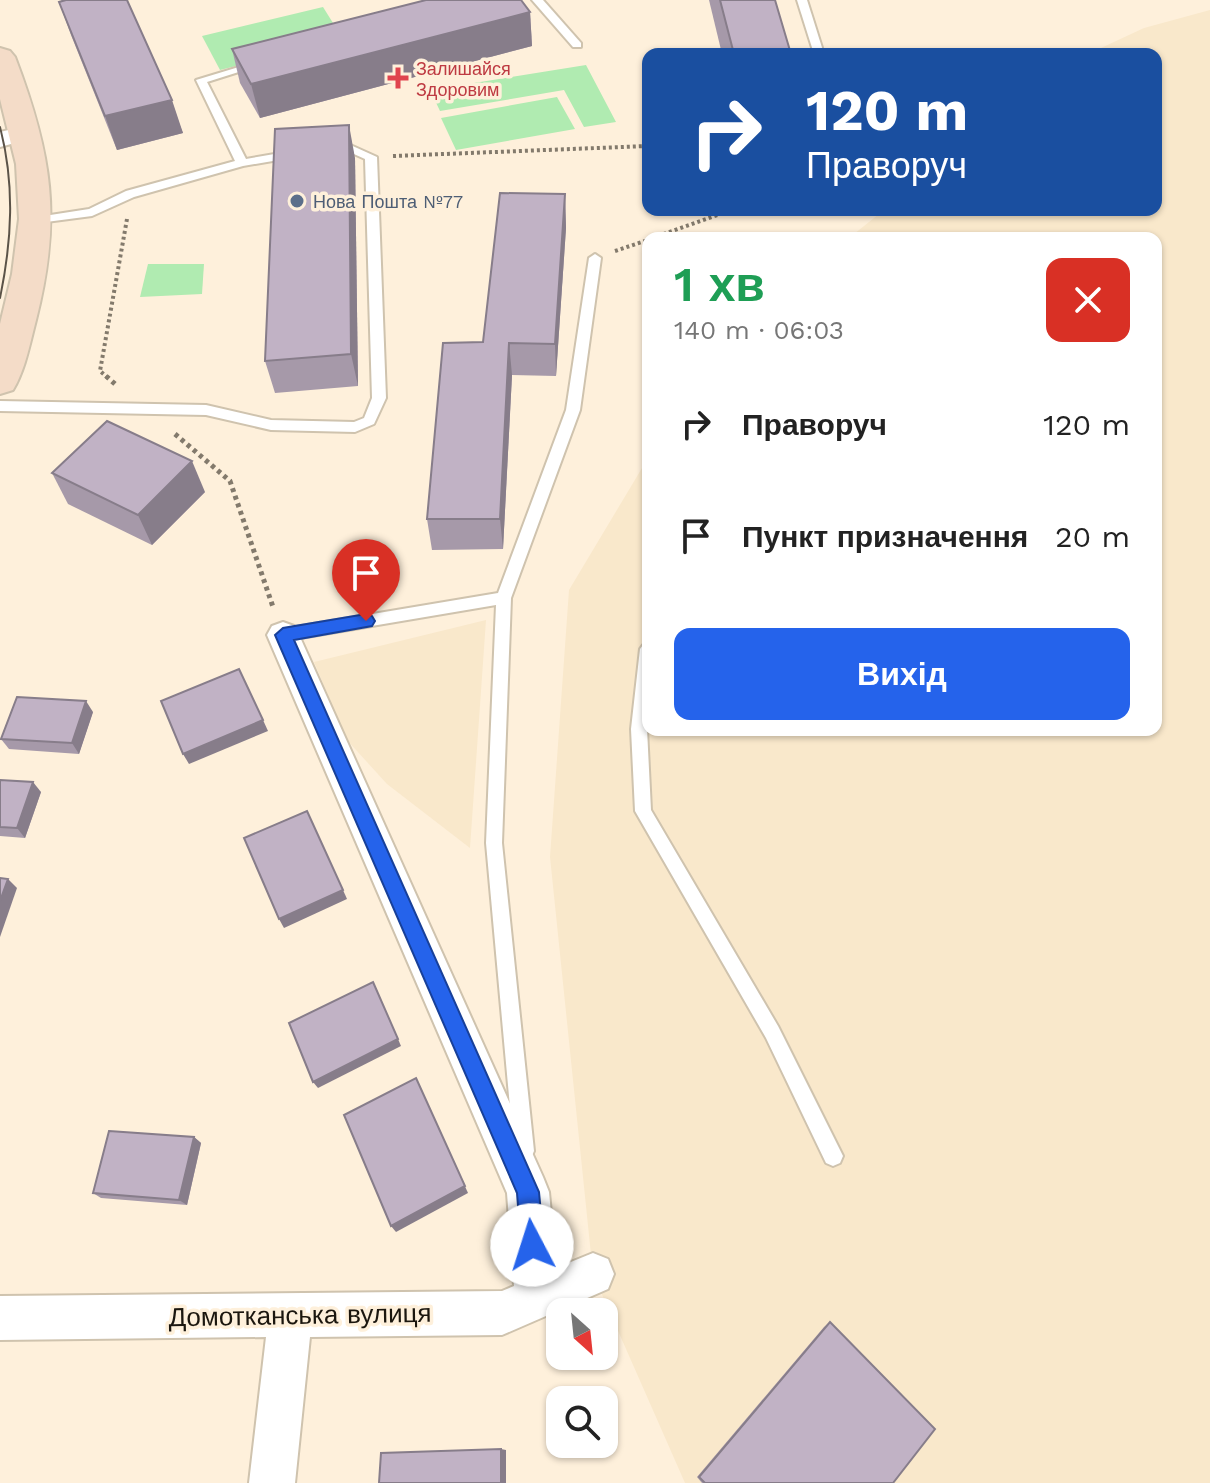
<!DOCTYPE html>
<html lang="uk">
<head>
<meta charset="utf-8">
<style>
	body { margin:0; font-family:"Work Sans",sans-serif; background:#f2f2f2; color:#222; height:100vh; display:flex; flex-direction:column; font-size:30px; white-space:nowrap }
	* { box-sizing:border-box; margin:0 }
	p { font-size:26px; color:#767676 }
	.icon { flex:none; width:44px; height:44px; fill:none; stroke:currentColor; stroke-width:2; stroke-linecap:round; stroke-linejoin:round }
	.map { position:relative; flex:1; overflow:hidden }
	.sheet { position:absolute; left:642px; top:232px; width:520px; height:504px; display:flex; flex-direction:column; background:#fff; border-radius:16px; box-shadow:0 2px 6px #0004 }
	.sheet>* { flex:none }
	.banner { position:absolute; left:642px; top:48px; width:520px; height:168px; border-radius:16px; box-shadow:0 2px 6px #0004; background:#1a4fa0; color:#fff; overflow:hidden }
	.needle { width:52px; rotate:153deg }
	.buttons { position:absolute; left:546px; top:1298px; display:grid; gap:16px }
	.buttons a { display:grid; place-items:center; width:72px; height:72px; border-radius:16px; background:#fff; box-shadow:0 2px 6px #0004; font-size:40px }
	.pin { position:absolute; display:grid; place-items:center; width:68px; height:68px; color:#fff; margin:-82px -34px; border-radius:50% 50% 50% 0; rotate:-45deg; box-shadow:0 0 8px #0007 }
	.pin .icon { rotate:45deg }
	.me { position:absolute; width:88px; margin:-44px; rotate:355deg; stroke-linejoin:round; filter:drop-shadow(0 0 6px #0008) }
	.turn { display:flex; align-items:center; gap:28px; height:168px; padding:0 32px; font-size:36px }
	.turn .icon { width:104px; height:104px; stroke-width:2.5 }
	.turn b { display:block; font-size:56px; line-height:68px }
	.round { display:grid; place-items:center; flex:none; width:84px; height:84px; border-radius:16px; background:#f2f2f2 }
	.headline { display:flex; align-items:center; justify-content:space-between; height:136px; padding:0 32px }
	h1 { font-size:48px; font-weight:600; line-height:60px; color:#1e9e55 }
	.button { display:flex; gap:16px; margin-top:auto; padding:16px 32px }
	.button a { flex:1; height:92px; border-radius:16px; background:#2563eb; color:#fff; font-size:32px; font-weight:600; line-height:92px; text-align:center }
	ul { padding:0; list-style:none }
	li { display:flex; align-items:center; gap:24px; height:112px; padding:0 32px }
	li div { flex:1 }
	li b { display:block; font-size:30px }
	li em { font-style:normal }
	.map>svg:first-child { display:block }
	.built { fill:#f9e8cb }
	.green { fill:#b0ebb1 }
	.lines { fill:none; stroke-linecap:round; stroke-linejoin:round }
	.lane-casing { stroke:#cfc3ae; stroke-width:4 }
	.street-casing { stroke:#cfc3ae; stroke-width:4 }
	.secondary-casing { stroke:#cfc3ae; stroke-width:4 }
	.path-far1 { stroke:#837a6c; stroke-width:4; stroke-dasharray:3 3; stroke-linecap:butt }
	.path { stroke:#837a6c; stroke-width:5; stroke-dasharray:4 4; stroke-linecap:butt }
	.lane { fill:#fff; fill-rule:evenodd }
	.street { fill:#fff; fill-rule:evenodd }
	.secondary { fill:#f4dcc8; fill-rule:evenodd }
	.tram { stroke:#5b5348; stroke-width:2 }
	.wall { fill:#a699a9 }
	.shaded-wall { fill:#877d8a }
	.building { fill:#c1b2c5; stroke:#877d8a; stroke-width:2 }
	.route { fill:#2563eb; stroke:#184099; stroke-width:2 }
	.health-dot { fill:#e0444e; stroke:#fef0db; stroke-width:3 }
	.service-dot { fill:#5c6f8a; stroke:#fef0db; stroke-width:3 }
	.labels { text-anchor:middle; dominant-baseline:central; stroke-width:7; stroke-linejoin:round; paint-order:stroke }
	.far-health-label { font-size:18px; fill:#be3a42; stroke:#fef0db; text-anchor:start }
	.far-service-label { font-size:18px; fill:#4e5e75; stroke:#fef0db; text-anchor:start }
	.near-street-label { font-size:26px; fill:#1b160e; stroke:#fef0db }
</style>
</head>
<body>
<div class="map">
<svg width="1210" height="1483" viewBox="0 0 1210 1483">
	<rect width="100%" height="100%" fill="#fef0db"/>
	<!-- built -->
	<g class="built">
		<polygon points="1210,10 1210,1483 685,1483 593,1274 550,857 569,590 648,458 648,730 1156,730 1156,238 849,238 884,210 1156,210 1156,54 1088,54 1144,28"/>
		<polygon points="486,620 470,848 387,784 347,740 314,662"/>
	</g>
	<!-- green -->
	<g class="green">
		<polygon points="323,7 343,39 220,70 202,36"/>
		<polygon points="586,65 616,122 584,127 564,90 440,111 430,90"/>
		<polygon points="557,97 575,129 456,150 441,118"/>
		<polygon points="148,264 204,264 202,294 140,297"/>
	</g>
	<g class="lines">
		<!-- lane casing -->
		<g class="lane-casing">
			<g id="lane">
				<polygon points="532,0 543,0 581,43 581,47 573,47"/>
				<polygon points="797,0 807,0 824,54 814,54"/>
				<polygon points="252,63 261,65 207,82 246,159 292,151 298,155 296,157 243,166 134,197 92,216 31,224 31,218 89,209 126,191 235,161 196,80"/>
				<polygon points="346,143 377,157 386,398 374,424 355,432 271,430 206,415 0,411 0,401 206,405 271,420 354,422 364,418 372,398 365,159 345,150 335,151 329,148"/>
				<polygon points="595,254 601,258 580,410 511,598 502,843 534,1151 531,1158 524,1161 517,1158 514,1151 486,843 496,605 283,641 275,635 283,629 498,593 566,410 589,258"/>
				<polygon points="648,643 647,729 651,810 778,1026 843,1156 840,1163 833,1166 826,1163 766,1038 635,811 631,729 640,649 643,645"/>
			</g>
		</g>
		<!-- street casing -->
		<g class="street-casing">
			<g id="street">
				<polygon points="25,126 33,128 37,133 33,138 0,147 0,132"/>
				<polygon points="283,622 294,626 299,635 543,1177 549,1192 556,1268 593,1253 608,1259 614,1274 608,1289 502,1335 310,1337 295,1483 249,1483 266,1337 0,1340 0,1296 502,1291 514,1286 507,1193 267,635 272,626"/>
			</g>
		</g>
		<!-- secondary casing -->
		<g class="secondary-casing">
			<path id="secondary" d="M 0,48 L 10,51 L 15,57 C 52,154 62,218 36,320 C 30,343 25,370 13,390 L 0,394 L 0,324 L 12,274 L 19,219 L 16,164 L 0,99 Z"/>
		</g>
		<!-- path-far1 -->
		<g class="path-far1">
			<polyline points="393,156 648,146"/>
			<polyline points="652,238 732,210"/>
			<polyline points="615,251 648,240"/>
			<polyline points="108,378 100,371 127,219"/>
		</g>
		<!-- path -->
		<g class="path">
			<polyline points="106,376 115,384"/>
			<polyline points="175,434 230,481 273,607"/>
		</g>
		<!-- lane -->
		<use href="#lane" class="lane"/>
		<!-- street -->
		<use href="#street" class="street"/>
		<!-- secondary -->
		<use href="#secondary" class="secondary"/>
		<!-- tram -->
		<path class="tram" d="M 0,127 C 15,185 12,240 0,298"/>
	</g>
	<!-- wall -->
	<g class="wall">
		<polygon points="62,0 127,0 183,133 117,150 71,35 59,2"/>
		<polygon points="709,0 775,0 791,54 722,54"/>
		<polygon points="530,12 532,46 260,118 240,83 232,49"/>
		<polygon points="355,158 358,386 275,393 265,361"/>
		<polygon points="565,194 566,228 556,376 512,375 503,549 432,550 427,519 483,342"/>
		<polygon points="52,473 205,492 152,545 68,504"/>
		<polygon points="93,712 79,754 9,749 1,739"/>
		<polygon points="0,780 41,792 25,838 0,836"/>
		<polygon points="194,1137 201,1143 187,1205 101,1198 93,1193"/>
		<polygon points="830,1322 893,1483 702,1483 697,1477 824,1327"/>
	</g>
	<!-- shaded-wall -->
	<g class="shaded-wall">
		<polygon points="530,12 532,46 260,118 251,84"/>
		<polygon points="172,100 183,133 117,150 105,116"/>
		<polygon points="349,125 355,158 358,386 351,354"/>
		<polygon points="565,194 566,228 556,376 555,344"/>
		<polygon points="509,343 512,375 503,549 500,519"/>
		<polygon points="192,461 205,492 152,545 138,515"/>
		<polygon points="86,701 93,712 79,754 72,743"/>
		<polygon points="263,720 268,731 189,764 183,754"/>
		<polygon points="33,782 41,792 25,838 17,828"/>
		<polygon points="8,879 17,888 0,937 0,901"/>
		<polygon points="343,890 347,899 284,928 279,919"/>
		<polygon points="398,1039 401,1046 318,1088 313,1082"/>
		<polygon points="416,1078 468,1193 396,1232 391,1226"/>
		<polygon points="194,1137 201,1143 187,1205 179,1200"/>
		<polygon points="501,1449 506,1450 506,1483 501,1483"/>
	</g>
	<!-- building -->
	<g class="building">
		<polygon points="66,0 127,0 172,100 105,116 59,2"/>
		<polygon points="426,0 521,0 530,12 251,84 232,49"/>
		<polygon points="720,0 775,0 791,54 734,54"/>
		<polygon points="349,125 351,354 265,361 275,129"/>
		<polygon points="500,193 565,194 555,344 509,343 500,519 427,519 443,343 483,342"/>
		<polygon points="107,421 192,461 138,515 52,473"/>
		<polygon points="239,669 263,720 183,754 161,701"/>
		<polygon points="17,697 86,701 72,743 1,739"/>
		<polygon points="0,780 33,782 17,828 0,827"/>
		<polygon points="307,811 343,890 279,919 244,838"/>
		<polygon points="0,878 8,879 0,901"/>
		<polygon points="373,982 398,1039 313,1082 289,1023"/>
		<polygon points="416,1078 465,1186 391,1226 344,1115"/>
		<polygon points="109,1131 194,1137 179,1200 93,1193"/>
		<polygon points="830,1322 935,1429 893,1483 705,1483 699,1477"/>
		<polygon points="501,1449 501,1483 379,1483 381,1453"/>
	</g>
	<!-- route -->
	<polygon class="route" points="366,614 372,616 375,621 372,626 294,640 539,1192 544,1245 540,1253 532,1257 524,1253 521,1245 517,1193 275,635 283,628"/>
	<!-- markers -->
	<path class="health-dot" d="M394 66h8v8h8v8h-8v8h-8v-8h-8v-8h8z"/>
	<circle class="service-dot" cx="297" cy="201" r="8"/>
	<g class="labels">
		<!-- far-health labels -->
		<g class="far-health-label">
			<text x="416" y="68">Залишайся<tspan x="416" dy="21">Здоровим</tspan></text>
		</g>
		<!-- far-service labels -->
		<g class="far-service-label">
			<text x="313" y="201">Нова Пошта №77</text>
		</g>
		<!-- near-street labels -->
		<g class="near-street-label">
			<text transform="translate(300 1315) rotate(-1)">Домотканська вулиця</text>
		</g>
	</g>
</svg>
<div class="buttons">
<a><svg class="needle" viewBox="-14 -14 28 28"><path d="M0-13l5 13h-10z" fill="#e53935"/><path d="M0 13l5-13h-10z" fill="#767676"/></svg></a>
<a><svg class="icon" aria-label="search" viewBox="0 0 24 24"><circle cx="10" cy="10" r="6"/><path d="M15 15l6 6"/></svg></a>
</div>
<div class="pin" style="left:366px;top:621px;background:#d93025"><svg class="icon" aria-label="arrive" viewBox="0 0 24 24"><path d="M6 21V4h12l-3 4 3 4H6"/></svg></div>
<svg class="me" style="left:532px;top:1245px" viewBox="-20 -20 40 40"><circle r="19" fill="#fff"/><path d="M0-13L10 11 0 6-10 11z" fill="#2563eb"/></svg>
<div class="banner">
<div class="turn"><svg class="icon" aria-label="right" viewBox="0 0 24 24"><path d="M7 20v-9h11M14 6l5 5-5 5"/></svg><div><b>120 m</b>Праворуч</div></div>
</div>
<section class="sheet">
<div class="headline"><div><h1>1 хв</h1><p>140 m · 06:03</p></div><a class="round" style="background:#d93025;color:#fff"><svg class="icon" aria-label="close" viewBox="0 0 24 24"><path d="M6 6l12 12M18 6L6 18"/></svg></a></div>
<ul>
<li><svg class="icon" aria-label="right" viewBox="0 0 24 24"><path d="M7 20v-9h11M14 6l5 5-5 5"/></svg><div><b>Праворуч</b></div><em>120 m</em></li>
<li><svg class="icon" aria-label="arrive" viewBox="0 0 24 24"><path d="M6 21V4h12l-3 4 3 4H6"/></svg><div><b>Пункт призначення</b></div><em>20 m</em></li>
</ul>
<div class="button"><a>Вихід</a></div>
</section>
</div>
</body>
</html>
